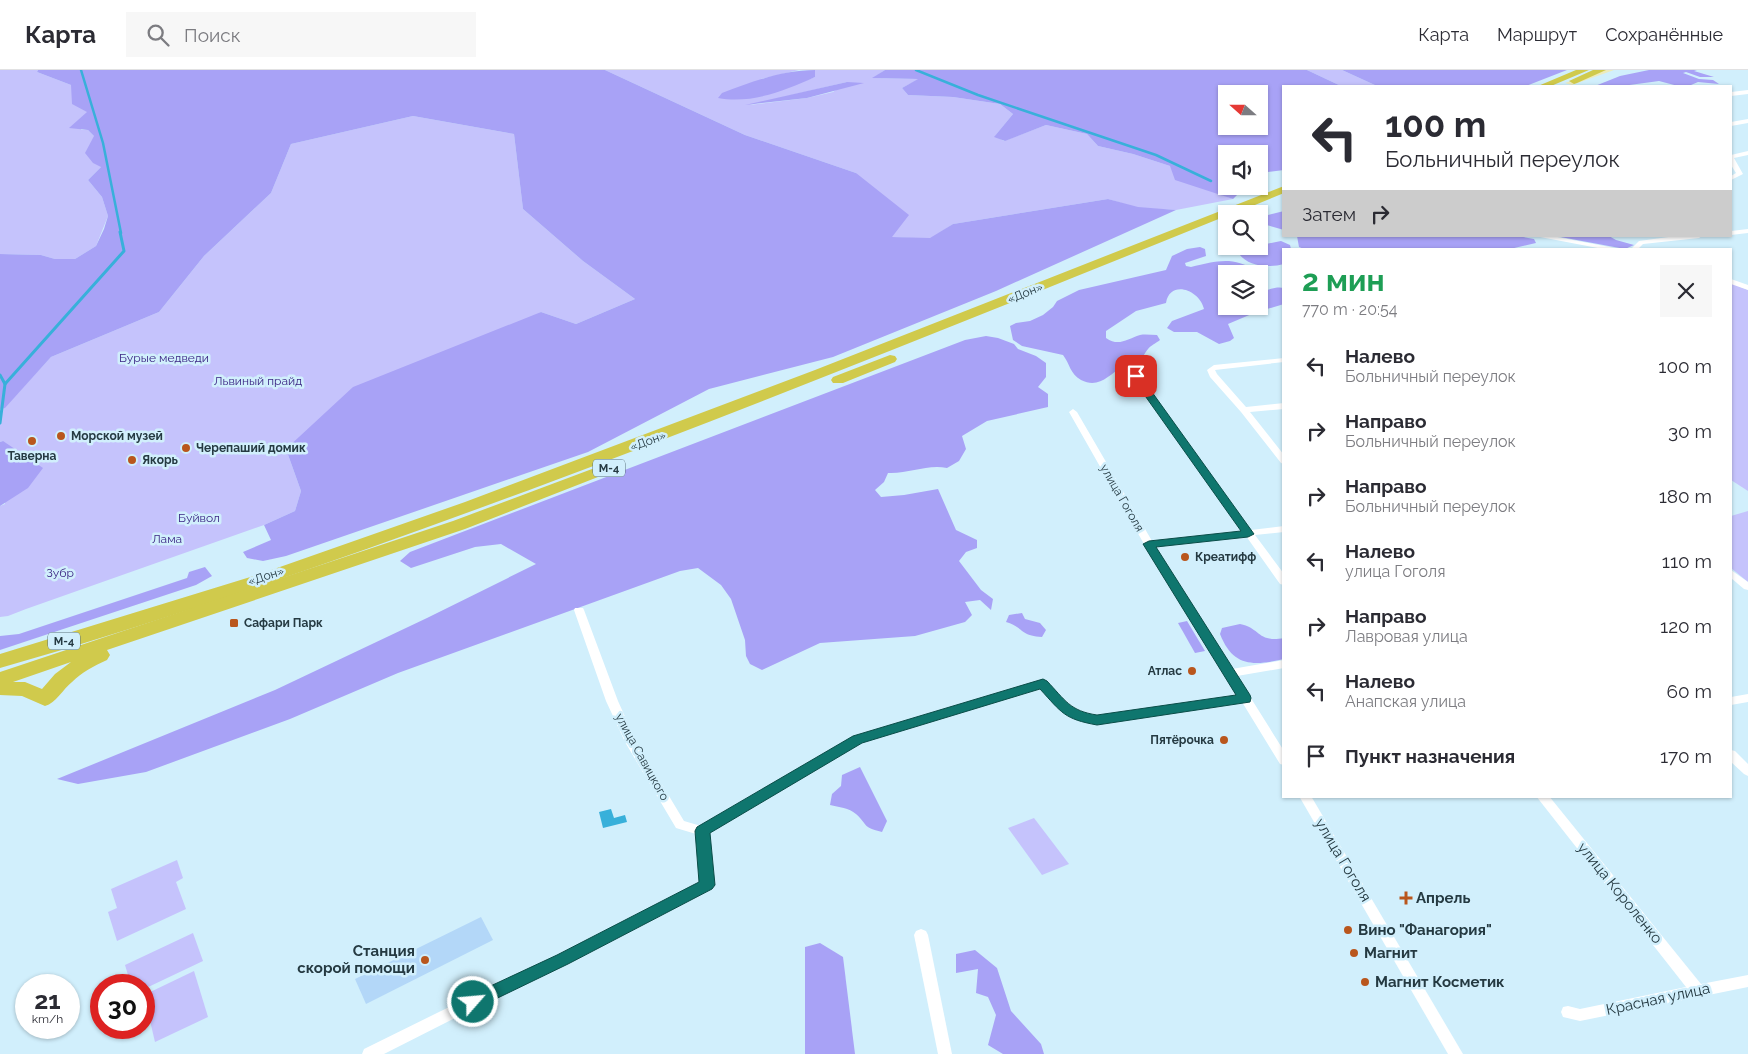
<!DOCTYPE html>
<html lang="ru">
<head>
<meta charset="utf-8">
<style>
	body { margin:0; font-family:Raleway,sans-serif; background:#f7f7f7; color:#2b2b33; height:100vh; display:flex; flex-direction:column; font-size:19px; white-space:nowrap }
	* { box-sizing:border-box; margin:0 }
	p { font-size:16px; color:#7c7c81 }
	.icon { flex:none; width:28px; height:28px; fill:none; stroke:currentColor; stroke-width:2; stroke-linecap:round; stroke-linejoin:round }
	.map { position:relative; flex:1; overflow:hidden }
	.details { position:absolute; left:1282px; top:178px; width:450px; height:550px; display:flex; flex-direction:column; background:#fff; border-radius:0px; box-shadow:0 1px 4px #0004 }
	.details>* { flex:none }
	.hud { position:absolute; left:1282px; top:15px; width:450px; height:152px; border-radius:0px; box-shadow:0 1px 4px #0004; background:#fff; color:#2b2b33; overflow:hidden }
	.needle { width:32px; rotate:291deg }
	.fabs { position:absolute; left:1218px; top:15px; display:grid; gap:10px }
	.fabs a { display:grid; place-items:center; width:50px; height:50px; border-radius:0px; background:#fff; box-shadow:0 1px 4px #0004; font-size:25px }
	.speed { position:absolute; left:15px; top:904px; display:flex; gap:10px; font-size:25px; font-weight:700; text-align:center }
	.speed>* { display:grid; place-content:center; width:65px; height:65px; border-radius:50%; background:#fff; box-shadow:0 1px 4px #0004; line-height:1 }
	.speed small { font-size:12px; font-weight:400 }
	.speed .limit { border:8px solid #d22; background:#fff; color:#111 }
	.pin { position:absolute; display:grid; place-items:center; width:42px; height:42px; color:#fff; margin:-21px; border-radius:10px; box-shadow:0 2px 8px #0006 }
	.me { position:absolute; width:55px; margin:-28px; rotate:63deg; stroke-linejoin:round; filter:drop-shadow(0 0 4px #0008) }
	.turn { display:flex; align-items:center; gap:18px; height:105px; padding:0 20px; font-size:22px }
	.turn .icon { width:65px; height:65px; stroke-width:2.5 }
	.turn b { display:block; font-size:35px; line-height:42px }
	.then { display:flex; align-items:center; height:48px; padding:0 20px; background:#0003; gap:10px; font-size:19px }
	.round { display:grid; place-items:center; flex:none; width:52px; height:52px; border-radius:0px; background:#f7f7f7 }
	.head { display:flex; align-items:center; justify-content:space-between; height:85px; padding:0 20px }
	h1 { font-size:30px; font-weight:700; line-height:38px; color:#1e9e55 }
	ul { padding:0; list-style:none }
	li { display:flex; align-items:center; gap:15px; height:65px; padding:0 20px }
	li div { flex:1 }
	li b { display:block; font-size:19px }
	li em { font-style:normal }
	header { display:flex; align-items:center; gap:30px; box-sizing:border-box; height:70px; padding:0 25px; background:#fff; border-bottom:1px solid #e1e1e2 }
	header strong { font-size:24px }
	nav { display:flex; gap:28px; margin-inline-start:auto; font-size:18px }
	.search { width:350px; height:45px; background:#f7f7f7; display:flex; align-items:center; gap:12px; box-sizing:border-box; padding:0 18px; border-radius:0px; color:#7c7c81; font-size:19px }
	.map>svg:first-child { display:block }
	.green { fill:#c5c3fc; fill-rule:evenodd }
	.forest { fill:#a8a2f6; fill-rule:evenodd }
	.water { fill:#38b0da }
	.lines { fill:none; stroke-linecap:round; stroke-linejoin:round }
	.stream-far1 { stroke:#38b0da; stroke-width:2.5 }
	.stream { stroke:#38b0da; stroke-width:3 }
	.building { fill:#b3d7f8 }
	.minor { fill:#fff; fill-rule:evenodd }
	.secondary { fill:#edebbc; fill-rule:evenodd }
	.trunk { fill:#d0ca4c; fill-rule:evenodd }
	.route { fill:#0f766e; stroke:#0a4d48 }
	.poi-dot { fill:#b9561d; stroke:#d1effc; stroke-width:2 }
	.labels { text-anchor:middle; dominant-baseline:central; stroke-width:5; stroke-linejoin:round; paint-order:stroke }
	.shield { fill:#d1effc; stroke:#59707a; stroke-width:1 }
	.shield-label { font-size:11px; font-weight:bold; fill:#253a42 }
	.street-label { font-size:12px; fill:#253a42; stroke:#d1effc }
	.park-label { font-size:12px; fill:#392382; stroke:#d1effc }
	.poi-label { font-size:12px; font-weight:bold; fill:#253a42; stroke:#d1effc; text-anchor:start }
	.near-street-label { font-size:15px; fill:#253a42; stroke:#d1effc }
	.near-poi-label { font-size:15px; font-weight:bold; fill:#253a42; stroke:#d1effc; text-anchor:start }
</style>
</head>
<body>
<header>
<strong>Карта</strong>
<div class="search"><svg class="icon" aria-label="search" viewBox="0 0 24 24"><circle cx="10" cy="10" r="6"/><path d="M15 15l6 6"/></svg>Поиск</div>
<nav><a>Карта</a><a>Маршрут</a><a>Сохранённые</a></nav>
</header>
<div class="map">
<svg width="1748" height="984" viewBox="0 0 1748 984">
	<rect width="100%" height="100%" fill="#d1effc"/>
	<!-- green -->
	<g class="green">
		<polygon points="0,0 38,0 37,2 71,15 88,42 81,60 88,60 94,66 101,97 88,110 102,127 108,146 96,176 75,189 55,189 41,185 0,184"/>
		<path d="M 605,0 L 799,0 L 761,9 L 781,20 L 815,7 L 815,0 L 885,0 L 873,8 L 919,9 L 902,18 L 908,25 L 953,27 L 1000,34 L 1013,44 L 995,66 L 1004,71 L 1046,55 L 1087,64 L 1098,76 L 1133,84 L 1170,96 L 1206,119 L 1233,129 L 1176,140 L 1138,138 L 1108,129 L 953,154 L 930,169 L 891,167 L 856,103 L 745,65 ZM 847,12 L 833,22 L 807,28 L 749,35 Z"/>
		<polygon points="1307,0 1342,0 1377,16 1341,16"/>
		<polygon points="413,46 514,64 523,139 583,191 635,229 576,254 541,242 286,379 301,421 295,441 264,455 26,539 8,546 0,547 0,436 5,434 3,371 0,372 0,339 5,337 51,287 159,242 204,186 271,123 291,74"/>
		<polygon points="1731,213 1748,220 1748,421 1731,410"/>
		<polygon points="1748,441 1748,512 1731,498 1731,446"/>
		<polygon points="1034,748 1069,794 1042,805 1008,758"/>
		<polygon points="177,790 183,808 176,812 186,839 117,871 108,842 117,838 111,819"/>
		<polygon points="193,863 203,891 144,919 144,915 131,915 125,895"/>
		<polygon points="194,901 208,947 155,972 144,925"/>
	</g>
	<!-- forest -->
	<g class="forest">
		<polygon points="38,0 605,0 745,65 856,103 909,145 892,167 930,168 953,154 1108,129 1138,137 1176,140 996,221 833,287 709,319 588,382 286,486 263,491 247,488 243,482 271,470 264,455 295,441 301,421 286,379 353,317 541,242 576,254 635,229 583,191 523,139 514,64 413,46 291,74 271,123 204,186 159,242 51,287 5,338 0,339 0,184 41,185 55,189 75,189 96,176 104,159 108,146 102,127 88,110 101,97 93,93 85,83 94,66 88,60 69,58 87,42 72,34 71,15 37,2"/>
		<path d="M 815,0 L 815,7 C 784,21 752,34 718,28 L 722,23 C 752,12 782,0 815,0 Z"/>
		<path d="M 885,0 L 1307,0 L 1341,16 L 1284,16 L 1284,100 L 1259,103 L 1259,84 L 1226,84 L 1226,116 L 1246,116 L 1233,129 L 1175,110 L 1170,96 L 1133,84 L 1098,76 L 1087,64 L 1046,55 L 1005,71 L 994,67 L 1013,44 L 1000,34 L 953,27 L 908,25 L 902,18 L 918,9 L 872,8 ZM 1226,24 L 1259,24 L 1259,56 L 1226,56 Z"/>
		<polygon points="1342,0 1567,0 1526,16 1377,16"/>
		<polygon points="1649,0 1697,0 1694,1 1714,7 1700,7 1686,2 1683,3 1699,9 1713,10 1719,14 1698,12 1691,15 1678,16 1659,11 1622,16 1595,16 1620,6"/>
		<polygon points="847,12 864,13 807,28 745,35"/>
		<polygon points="1284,141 1284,160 1263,154 1260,150 1268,145"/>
		<path d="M 1297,166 L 1518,166 L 1534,169 L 1536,173 L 1510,179 L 1332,179 C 1322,176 1309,182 1299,177 Z"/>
		<polygon points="1555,166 1609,166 1616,170 1634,175 1625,179"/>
		<path d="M 1281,171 L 1290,175 L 1291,179 L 1284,179 L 1284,194 C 1269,198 1249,197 1239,184 L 1251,177 Z"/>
		<path d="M 1200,177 L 1205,179 L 1206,186 L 1185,193 L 1186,196 L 1191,197 C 1217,191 1233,186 1256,201 L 1255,204 L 1226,204 L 1226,236 L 1259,236 L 1259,225 C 1264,220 1276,216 1284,218 L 1284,234 L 1254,243 L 1228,254 L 1234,268 L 1230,271 L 1219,274 L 1197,262 L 1174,262 L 1167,258 L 1172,251 L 1204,239 C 1200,220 1170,209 1166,233 L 1136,241 L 1106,261 L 1106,268 C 1119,277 1127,269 1140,265 C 1145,264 1151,265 1157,265 L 1160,270 C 1156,273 1150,276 1148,279 C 1144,284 1143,288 1138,292 C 1133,294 1127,294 1123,296 C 1109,305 1099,319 1081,310 C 1070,304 1070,294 1063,285 L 1022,276 L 1013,270 L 1010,256 L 1016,253 L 1030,251 L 1043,245 L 1053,237 L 1057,231 L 1079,220 L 1166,200 L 1172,186 L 1187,179 Z"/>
		<path d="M 986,266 L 998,268 L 1014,274 L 1018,279 L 1036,286 L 1046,293 L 1046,307 L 1038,317 L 1048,324 L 1048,337 L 987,351 L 962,366 L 966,379 L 959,391 L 947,398 C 927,394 909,404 888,403 L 884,412 L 875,420 L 881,427 L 904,425 L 938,419 L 956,460 L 977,470 L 977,478 L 966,482 L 959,491 L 981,520 L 993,529 L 991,540 L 980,530 L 965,532 L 972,545 L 965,552 L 915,566 L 820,573 L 762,600 L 750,594 L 746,586 L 745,570 L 731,529 L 721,515 L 698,498 L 680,501 L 398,603 L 290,649 L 146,702 L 78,714 L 57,709 L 275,620 L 427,548 L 536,494 L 501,474 L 475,477 L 411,498 L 400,491 L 410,482 L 965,270 Z"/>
		<polygon points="3,371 43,398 28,418 0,436 0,372"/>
		<polygon points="205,497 212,506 196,515 0,580 0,566 19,564 187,508 189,502"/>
		<path d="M 1022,543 L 1025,549 L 1040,553 L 1046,560 L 1042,567 C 1019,566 1024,557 1006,552 L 1009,545 Z"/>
		<polygon points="1187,551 1205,581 1195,583 1178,553"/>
		<path d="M 1240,554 C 1261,558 1257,573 1284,568 L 1284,589 C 1253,596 1233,597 1220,564 L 1222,558 Z"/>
		<path d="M 860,697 L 887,751 L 882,762 C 862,757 869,756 856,744 C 849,738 839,737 830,735 L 832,724 L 841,716 L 842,705 Z"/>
		<polygon points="820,873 843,887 855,984 805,984 805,877"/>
		<polygon points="975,880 997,898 1011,941 1041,974 1044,984 1003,984 988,975 996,945 988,927 976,923 978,899 956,903 956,884"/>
	</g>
	<!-- water -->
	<polygon class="water" points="611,739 614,748 625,745 627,752 603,758 599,742"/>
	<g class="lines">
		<!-- stream-far1 -->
		<g class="stream-far1">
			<polyline points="81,0 103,73 121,163"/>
			<polyline points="916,0 978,25 1156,85 1211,111"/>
		</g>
		<!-- stream -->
		<g class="stream">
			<polyline points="0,305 5,314"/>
			<polyline points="0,353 5,314 124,181 120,162"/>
		</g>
	</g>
	<!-- building -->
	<polygon class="building" points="481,847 493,870 366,934 355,909"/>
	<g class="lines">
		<!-- minor -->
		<g class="minor">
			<polygon points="1748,20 1748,24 1731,26 1731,22"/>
			<polygon points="1748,49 1748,53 1731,56 1731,52"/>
			<polygon points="1748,81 1748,85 1734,88 1743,104 1731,110 1731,106 1736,103 1731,95 1731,85"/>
			<polygon points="1748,159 1748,163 1731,165 1731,161"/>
			<polygon points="1535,166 1552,166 1620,179 1603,179"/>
			<polygon points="1676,166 1702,166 1699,168 1643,174 1638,179 1631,179 1639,171"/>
			<polygon points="1731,209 1748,215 1748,220 1731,214"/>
			<polygon points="1284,288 1284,292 1215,300 1217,304 1246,337 1284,333 1284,339 1250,342 1284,385 1284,394 1281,393 1241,342 1210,307 1207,300 1214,295"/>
			<path d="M 1132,304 L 1138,304 L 1251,460 L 1284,456 L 1284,462 L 1255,465 L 1284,504 L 1284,515 L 1280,514 L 1246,466 L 1155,476 L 1232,599 L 1284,590 L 1284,598 L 1237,606 L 1284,681 L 1284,695 L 1280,694 L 1242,632 L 1097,654 L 1068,645 L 1057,637 L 1041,619 L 861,673 L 708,763 L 714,815 L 712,819 L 568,894 L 530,910 L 384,984 L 362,984 L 364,979 L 520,902 L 558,886 L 700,812 L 696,764 L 676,758 L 625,672 L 606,631 L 574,540 L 575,538 L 583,538 L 584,540 L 618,631 L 636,671 L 684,751 L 701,756 L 853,667 L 1043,610 L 1047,611 C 1062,629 1074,641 1097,646 L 1237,625 L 1144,474 L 1069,342 L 1073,339 L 1077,342 L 1152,471 L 1242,461 L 1132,308 Z"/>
			<polygon points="1731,500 1748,512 1748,520 1744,519 1731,508"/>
			<polygon points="1748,624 1748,632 1731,635 1731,627"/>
			<polygon points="1731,680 1735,681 1748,694 1748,706 1744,704 1731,692"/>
			<polygon points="1299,726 1311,726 1463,984 1448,984"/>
			<polygon points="1536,726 1549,726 1701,914 1748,905 1748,917 1580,951 1563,947 1561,942 1563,937 1568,936 1580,939 1686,917"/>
			<polygon points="921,859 926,861 928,865 952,984 938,984 914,865 916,861"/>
		</g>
		<!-- secondary -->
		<polygon class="secondary" points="1602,0 1614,0 1572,15 1565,13"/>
		<!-- trunk -->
		<g class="trunk">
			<polygon points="1576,0 1589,0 1551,16 1538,16"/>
			<polygon points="1593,0 1606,0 1577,13 1574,14 1569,11"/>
			<path d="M 1284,116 L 1284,123 L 1233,144 L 1226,144 L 1226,146 C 1001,237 775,328 548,413 C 367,480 185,545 0,598 L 0,584 L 260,504 L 465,432 L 815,300 Z"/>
			<polygon points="890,285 895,286 897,289 895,292 843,313 833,313 831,310 833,307"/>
			<path d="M 592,399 L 598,401 L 600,404 L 598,407 L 465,459 L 107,580 L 110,585 L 107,590 C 94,596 82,602 72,612 C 63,619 56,633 45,636 L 22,626 L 0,625 L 0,602 L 453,451 ZM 71,592 L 55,604 L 42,619 L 25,612 L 13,612 Z"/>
		</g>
	</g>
	<!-- route -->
	<path class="route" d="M 1136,303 L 1139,304 L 1254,464 L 1248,467 L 1156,477 L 1250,625 L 1251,628 L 1250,632 L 1097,655 C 1064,649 1062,643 1040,619 L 862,673 L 710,763 L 715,815 L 712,819 L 568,894 L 479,937 L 473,939 L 467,937 L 465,932 L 467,927 L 557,885 L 699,812 L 695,761 L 697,757 L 853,666 L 1043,609 L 1047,611 C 1065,630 1070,641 1097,645 L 1236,625 L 1143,474 L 1149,471 L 1241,461 L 1131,306 Z"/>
	<!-- markers -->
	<g class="poi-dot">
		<circle cx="61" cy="366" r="5"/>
		<circle cx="32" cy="371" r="5"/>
		<circle cx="186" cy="378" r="5"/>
		<circle cx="132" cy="390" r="5"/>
		<circle cx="1185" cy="487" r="5"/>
		<rect x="229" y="548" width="10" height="10" rx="2.5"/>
		<circle cx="1192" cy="601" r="5"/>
		<circle cx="1224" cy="670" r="5"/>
		<path d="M1403.5 820.5h5v5h5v5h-5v5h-5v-5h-5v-5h5z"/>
		<circle cx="1348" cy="860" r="5"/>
		<circle cx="1354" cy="883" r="5"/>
		<circle cx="425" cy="890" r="5"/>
		<circle cx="1365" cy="912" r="5"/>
	</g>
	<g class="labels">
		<!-- shield labels -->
		<g class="shield">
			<rect x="593" y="389.5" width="32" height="17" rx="4"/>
			<rect x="48" y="562.5" width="32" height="17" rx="4"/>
		</g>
		<g class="shield-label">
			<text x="609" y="398">М-4</text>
			<text x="64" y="571">М-4</text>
		</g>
		<!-- street labels -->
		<g class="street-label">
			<text transform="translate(1025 223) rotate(-22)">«Дон»</text>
			<text transform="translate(648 371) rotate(-20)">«Дон»</text>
			<text transform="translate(1122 428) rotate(60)">улица Гоголя</text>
			<text transform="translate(266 506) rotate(-18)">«Дон»</text>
			<text transform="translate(642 687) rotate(61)">улица Савицкого</text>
		</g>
		<!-- park labels -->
		<g class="park-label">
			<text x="164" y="288">Бурые медведи</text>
			<text x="258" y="311">Львиный прайд</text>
			<text x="199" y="448">Буйвол</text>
			<text x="167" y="469">Лама</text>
			<text x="60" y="503">Зубр</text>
		</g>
		<!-- poi labels -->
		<g class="poi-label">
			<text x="71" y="366">Морской музей</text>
			<text x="196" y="378">Черепаший домик</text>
			<text x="32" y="386" text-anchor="middle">Таверна</text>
			<text x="142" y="390">Якорь</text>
			<text x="1195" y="487">Креатифф</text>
			<text x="244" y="553">Сафари Парк</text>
			<text x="1182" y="601" text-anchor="end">Атлас</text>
			<text x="1214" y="670" text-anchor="end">Пятёрочка</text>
		</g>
		<!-- near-street labels -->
		<g class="near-street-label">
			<text transform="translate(1343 790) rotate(59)">улица Гоголя</text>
			<text transform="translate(1620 823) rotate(51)">улица Короленко</text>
			<text transform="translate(1658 929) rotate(-12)">Красная улица</text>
		</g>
		<!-- near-poi labels -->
		<g class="near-poi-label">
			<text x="1416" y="828">Апрель</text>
			<text x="1358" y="860">Вино "Фанагория"</text>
			<text x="415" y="881" text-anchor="end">Станция<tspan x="415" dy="17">скорой помощи</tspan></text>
			<text x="1364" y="883">Магнит</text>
			<text x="1375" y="912">Магнит Косметик</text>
		</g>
	</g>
</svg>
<div class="fabs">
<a><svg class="needle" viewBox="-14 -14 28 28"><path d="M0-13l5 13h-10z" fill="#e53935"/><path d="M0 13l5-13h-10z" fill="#7c7c81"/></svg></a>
<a><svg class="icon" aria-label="sound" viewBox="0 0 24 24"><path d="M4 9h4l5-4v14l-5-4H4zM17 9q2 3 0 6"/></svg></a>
<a><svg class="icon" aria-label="search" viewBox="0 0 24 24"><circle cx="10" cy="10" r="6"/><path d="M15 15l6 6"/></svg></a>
<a><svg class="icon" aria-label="layers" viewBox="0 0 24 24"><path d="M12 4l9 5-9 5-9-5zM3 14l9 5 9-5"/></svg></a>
</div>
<div class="speed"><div>21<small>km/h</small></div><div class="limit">30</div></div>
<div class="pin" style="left:1136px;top:306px;background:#d93025"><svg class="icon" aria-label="arrive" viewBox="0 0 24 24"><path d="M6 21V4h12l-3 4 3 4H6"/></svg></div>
<svg class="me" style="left:473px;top:932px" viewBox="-20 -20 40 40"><circle r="17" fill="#0f766e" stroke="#fff" stroke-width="3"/><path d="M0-11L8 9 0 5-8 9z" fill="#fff"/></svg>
<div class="hud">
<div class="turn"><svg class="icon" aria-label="left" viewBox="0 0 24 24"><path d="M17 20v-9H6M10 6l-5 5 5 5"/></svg><div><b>100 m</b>Больничный переулок</div></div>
<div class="then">Затем<svg class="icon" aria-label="right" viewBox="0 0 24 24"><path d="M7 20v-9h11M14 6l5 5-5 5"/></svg></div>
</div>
<section class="details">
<div class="head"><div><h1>2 мин</h1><p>770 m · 20:54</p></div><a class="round"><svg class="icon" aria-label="close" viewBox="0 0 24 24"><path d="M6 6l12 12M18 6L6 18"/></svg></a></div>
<ul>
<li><svg class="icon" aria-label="left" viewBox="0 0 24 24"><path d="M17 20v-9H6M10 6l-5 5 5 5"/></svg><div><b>Налево</b><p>Больничный переулок</p></div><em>100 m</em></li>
<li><svg class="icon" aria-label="right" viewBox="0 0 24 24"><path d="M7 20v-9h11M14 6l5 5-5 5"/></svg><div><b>Направо</b><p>Больничный переулок</p></div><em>30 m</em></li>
<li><svg class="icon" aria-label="right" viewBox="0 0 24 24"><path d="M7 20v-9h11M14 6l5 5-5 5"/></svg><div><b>Направо</b><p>Больничный переулок</p></div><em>180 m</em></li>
<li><svg class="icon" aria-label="left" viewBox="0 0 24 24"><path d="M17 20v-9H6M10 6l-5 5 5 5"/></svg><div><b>Налево</b><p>улица Гоголя</p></div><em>110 m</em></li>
<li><svg class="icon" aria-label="right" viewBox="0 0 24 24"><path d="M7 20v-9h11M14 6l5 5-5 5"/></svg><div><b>Направо</b><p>Лавровая улица</p></div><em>120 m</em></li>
<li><svg class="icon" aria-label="left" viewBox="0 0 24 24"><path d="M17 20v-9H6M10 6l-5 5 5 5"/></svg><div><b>Налево</b><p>Анапская улица</p></div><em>60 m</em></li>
<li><svg class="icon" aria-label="arrive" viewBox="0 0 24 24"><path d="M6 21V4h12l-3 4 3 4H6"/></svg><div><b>Пункт назначения</b></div><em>170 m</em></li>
</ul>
</section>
</div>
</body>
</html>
